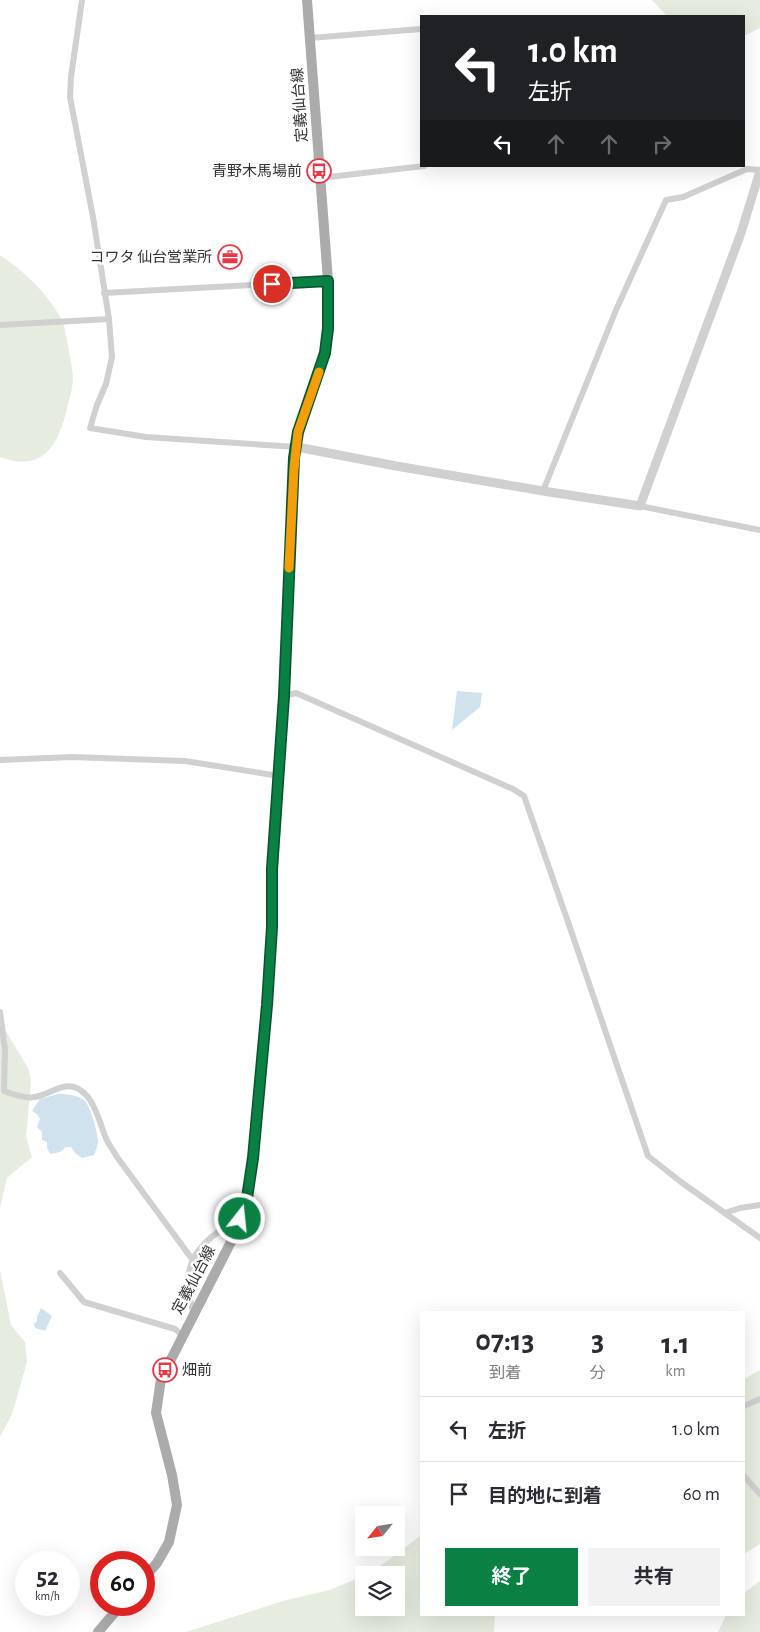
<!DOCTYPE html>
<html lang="ja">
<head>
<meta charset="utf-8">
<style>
	body { margin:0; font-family:"Alegreya Sans","Noto Sans JP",sans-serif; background:#f2f2f3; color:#2b2b33; height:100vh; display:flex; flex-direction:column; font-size:19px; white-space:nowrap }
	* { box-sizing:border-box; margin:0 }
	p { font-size:16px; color:#7c7c81 }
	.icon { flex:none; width:28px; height:28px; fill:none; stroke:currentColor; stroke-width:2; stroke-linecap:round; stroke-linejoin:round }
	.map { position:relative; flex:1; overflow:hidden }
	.details { position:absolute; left:420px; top:1311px; width:325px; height:305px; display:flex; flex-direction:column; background:#fff; border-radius:0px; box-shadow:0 5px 20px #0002 }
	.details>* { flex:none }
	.hud { position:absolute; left:420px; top:15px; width:325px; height:152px; border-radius:0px; box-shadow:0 5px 20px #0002; background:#202124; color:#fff; overflow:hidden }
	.needle { width:32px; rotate:240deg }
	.buttons { position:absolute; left:355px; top:1506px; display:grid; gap:10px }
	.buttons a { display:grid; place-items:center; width:50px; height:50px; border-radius:0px; background:#fff; box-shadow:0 5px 20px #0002; font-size:25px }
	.speed { position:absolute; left:15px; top:1551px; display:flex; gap:10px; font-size:25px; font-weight:700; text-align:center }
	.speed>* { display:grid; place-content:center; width:65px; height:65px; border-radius:50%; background:#fff; box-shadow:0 5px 20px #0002; line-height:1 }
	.speed small { font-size:12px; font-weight:400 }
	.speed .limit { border:8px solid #d22; background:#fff; color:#111 }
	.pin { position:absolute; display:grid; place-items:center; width:42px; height:42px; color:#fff; margin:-21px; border:2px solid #fff; border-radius:50%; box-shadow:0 1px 5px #0007 }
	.me { position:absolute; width:55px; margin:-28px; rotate:16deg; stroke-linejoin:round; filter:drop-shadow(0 0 4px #0008) }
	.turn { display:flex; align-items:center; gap:18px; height:105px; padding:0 25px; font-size:22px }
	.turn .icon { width:65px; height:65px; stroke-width:2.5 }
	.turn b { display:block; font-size:35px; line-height:42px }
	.lanes { display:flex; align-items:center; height:48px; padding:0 25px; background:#0003; justify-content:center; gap:25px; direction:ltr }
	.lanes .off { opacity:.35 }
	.eta { display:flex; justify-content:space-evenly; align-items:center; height:85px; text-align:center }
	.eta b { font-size:30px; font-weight:700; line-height:35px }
	.cta { display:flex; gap:10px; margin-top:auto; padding:10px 25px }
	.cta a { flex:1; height:58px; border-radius:0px; background:#0b8043; color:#fff; font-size:20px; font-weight:700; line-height:58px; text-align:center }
	.cta a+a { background:#f2f2f3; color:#2b2b33 }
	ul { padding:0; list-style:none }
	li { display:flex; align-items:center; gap:15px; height:65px; padding:0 25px; border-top:1px solid #e1e1e2 }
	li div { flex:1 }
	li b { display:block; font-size:19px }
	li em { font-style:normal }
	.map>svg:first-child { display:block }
	.green { fill:#e6ecdf }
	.water { fill:#cfe2ee }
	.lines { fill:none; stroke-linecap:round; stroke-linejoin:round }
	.minor { stroke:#d0d0d0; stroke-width:6 }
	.tertiary { stroke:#d0d0d0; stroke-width:9 }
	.primary { stroke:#ababab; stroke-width:10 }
	.route-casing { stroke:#07532c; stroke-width:12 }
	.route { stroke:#0b8043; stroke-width:9 }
	.slow { stroke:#f59e0b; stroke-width:9 }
	.labels { text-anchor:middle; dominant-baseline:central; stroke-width:5; stroke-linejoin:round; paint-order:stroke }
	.street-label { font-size:15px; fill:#333; stroke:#fff }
	.poi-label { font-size:15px; fill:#333; stroke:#fff; text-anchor:end }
</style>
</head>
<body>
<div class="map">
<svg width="760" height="1632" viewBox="0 0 760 1632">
	<rect width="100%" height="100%" fill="#fff"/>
	<!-- green -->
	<g class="green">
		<polygon points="652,0 760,0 760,28 744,36 744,16 667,16"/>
		<path d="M 0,255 C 24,271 46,292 61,318 C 65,324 65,333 67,340 C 69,352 72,365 73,378 C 73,386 70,396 68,404 C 60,442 45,474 0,457 Z"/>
		<polygon points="0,1021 29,1070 31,1082 26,1137 32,1157 7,1178 0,1208 0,1230"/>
		<polygon points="0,1270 11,1325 25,1342 27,1362 12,1414 0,1437"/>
		<polygon points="760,1370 760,1544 744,1554 744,1379"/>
		<polygon points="421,1535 421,1615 495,1615 494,1632 186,1632 283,1601 329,1590 364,1576 364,1608 396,1608 396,1575 366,1575 389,1560"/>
		<polygon points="760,1581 760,1632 718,1632 726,1615 744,1615 744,1593"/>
	</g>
	<!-- water -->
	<g class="water">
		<polygon points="457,691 482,693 480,707 452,730"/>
		<path d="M 58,1094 C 66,1094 79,1095 85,1101 C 91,1108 97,1131 98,1140 C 98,1145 96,1150 94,1155 L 82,1158 L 75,1153 L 71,1147 L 66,1147 L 60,1152 L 50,1154 L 47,1148 L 47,1142 L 42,1140 L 42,1132 L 37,1127 L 40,1119 L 37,1114 L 32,1111 L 40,1099 Z"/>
		<polygon points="41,1308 52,1316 45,1331 35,1328 34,1324 37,1321 37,1317"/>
	</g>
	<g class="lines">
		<!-- minor -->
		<g class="minor">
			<polyline points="82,0 71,77 70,97 93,217 109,319 112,357 106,384 97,405 90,428 146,437 297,447"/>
			<polyline points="310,38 421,29"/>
			<polyline points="320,178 424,166"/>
			<polyline points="104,293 328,281"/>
			<polyline points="0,325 109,319"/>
			<polyline points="543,491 616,310 666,200 683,197 747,169 760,170"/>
			<polyline points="640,506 760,530"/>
			<polyline points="284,696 296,693 513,789 524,796 567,919 648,1156 681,1182 760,1238"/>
			<polyline points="0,760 72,757 185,761 279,776"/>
			<path d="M 0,1012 L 5,1050 L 4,1091 C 12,1094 25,1099 35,1097 C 55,1093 69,1075 88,1097 C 97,1109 100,1123 105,1136 C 108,1144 113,1150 117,1157 L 192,1259"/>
			<polyline points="725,1213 740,1208 760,1205"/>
			<polyline points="60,1273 84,1302 175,1329 182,1335"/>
			<path d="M 193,1314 C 192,1303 188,1294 188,1283 C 187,1252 215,1231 240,1219"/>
			<polyline points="744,1406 760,1399"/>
			<polyline points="744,1476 760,1494"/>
		</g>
		<!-- tertiary -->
		<polyline class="tertiary" points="297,447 396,466 543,491 640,506 741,233 760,171"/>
		<!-- primary -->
		<g class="primary">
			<polyline points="144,1578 157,1563 169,1542 177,1505 172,1475 156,1413 161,1379 234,1236 247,1198 253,1159 267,1005 272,927 273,869 284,696 294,458 298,432 325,353 329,328 328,281 307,0"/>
			<polyline points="98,1632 121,1605"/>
		</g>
	</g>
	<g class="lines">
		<!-- route casing -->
		<g class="route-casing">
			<polyline id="route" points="240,1219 247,1198 253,1158 267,1005 272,927 272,869 284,696 294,458 298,432 325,353 328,328 328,281 272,284"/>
		</g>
		<!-- route -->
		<use href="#route" class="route"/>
		<!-- slow -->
		<polyline class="slow" points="289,568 294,469 298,432 319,372"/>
	</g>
	<!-- icons -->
	<defs>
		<g id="bus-ring" transform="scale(1.25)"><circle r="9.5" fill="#fff" stroke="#e63946" stroke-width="1.5"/><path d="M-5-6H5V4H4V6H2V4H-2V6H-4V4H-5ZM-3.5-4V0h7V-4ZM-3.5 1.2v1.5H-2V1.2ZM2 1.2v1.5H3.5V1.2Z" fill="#e63946"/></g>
		<g id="office-ring" transform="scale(1.25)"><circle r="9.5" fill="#fff" stroke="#e63946" stroke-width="1.5"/><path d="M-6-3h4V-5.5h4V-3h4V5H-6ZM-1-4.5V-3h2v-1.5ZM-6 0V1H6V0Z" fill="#e63946"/></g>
	</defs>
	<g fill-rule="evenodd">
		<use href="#bus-ring" x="319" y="171"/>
		<use href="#office-ring" x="230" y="257"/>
		<use href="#bus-ring" x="165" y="1370"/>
	</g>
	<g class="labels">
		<!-- street labels -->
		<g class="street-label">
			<text transform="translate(300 105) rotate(-94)">定義仙台線</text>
			<text transform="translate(194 1280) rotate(-62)">定義仙台線</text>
		</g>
		<!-- poi labels -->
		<g class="poi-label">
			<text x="302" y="171">青野木馬場前</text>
			<text x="212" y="257">コワタ 仙台営業所</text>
			<text x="182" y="1370" text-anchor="start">畑前</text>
		</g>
	</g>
</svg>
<div class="buttons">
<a><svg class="needle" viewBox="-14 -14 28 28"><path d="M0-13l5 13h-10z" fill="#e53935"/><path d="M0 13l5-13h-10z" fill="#7c7c81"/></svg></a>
<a><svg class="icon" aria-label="layers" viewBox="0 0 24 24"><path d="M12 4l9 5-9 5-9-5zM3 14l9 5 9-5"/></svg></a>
</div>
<div class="speed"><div>52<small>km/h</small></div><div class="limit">60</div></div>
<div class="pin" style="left:272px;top:284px;background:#d93025"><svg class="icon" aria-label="arrive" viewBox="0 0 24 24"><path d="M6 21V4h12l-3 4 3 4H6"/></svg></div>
<svg class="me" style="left:240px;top:1219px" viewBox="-20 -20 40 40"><circle r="17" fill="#0b8043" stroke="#fff" stroke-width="3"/><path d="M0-11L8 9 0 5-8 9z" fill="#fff"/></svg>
<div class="hud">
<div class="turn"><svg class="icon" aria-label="left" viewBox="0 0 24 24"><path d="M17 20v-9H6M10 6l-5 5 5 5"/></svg><div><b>1.0 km</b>左折</div></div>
<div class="lanes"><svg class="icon" aria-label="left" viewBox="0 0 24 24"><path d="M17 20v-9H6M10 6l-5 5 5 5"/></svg><svg class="icon off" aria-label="ahead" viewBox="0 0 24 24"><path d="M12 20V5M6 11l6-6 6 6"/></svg><svg class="icon off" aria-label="ahead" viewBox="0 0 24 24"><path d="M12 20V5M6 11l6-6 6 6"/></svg><svg class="icon off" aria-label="right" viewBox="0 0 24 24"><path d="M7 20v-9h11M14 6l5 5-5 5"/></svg></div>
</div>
<section class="details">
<div class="eta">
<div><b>07:13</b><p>到着</p></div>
<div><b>3</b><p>分</p></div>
<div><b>1.1</b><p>km</p></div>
</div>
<ul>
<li><svg class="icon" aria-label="left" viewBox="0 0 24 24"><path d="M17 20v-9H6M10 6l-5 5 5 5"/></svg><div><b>左折</b></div><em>1.0 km</em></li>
<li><svg class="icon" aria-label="arrive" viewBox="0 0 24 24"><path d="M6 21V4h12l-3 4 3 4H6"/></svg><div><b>目的地に到着</b></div><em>60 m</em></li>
</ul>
<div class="cta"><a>終了</a><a>共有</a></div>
</section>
</div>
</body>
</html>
